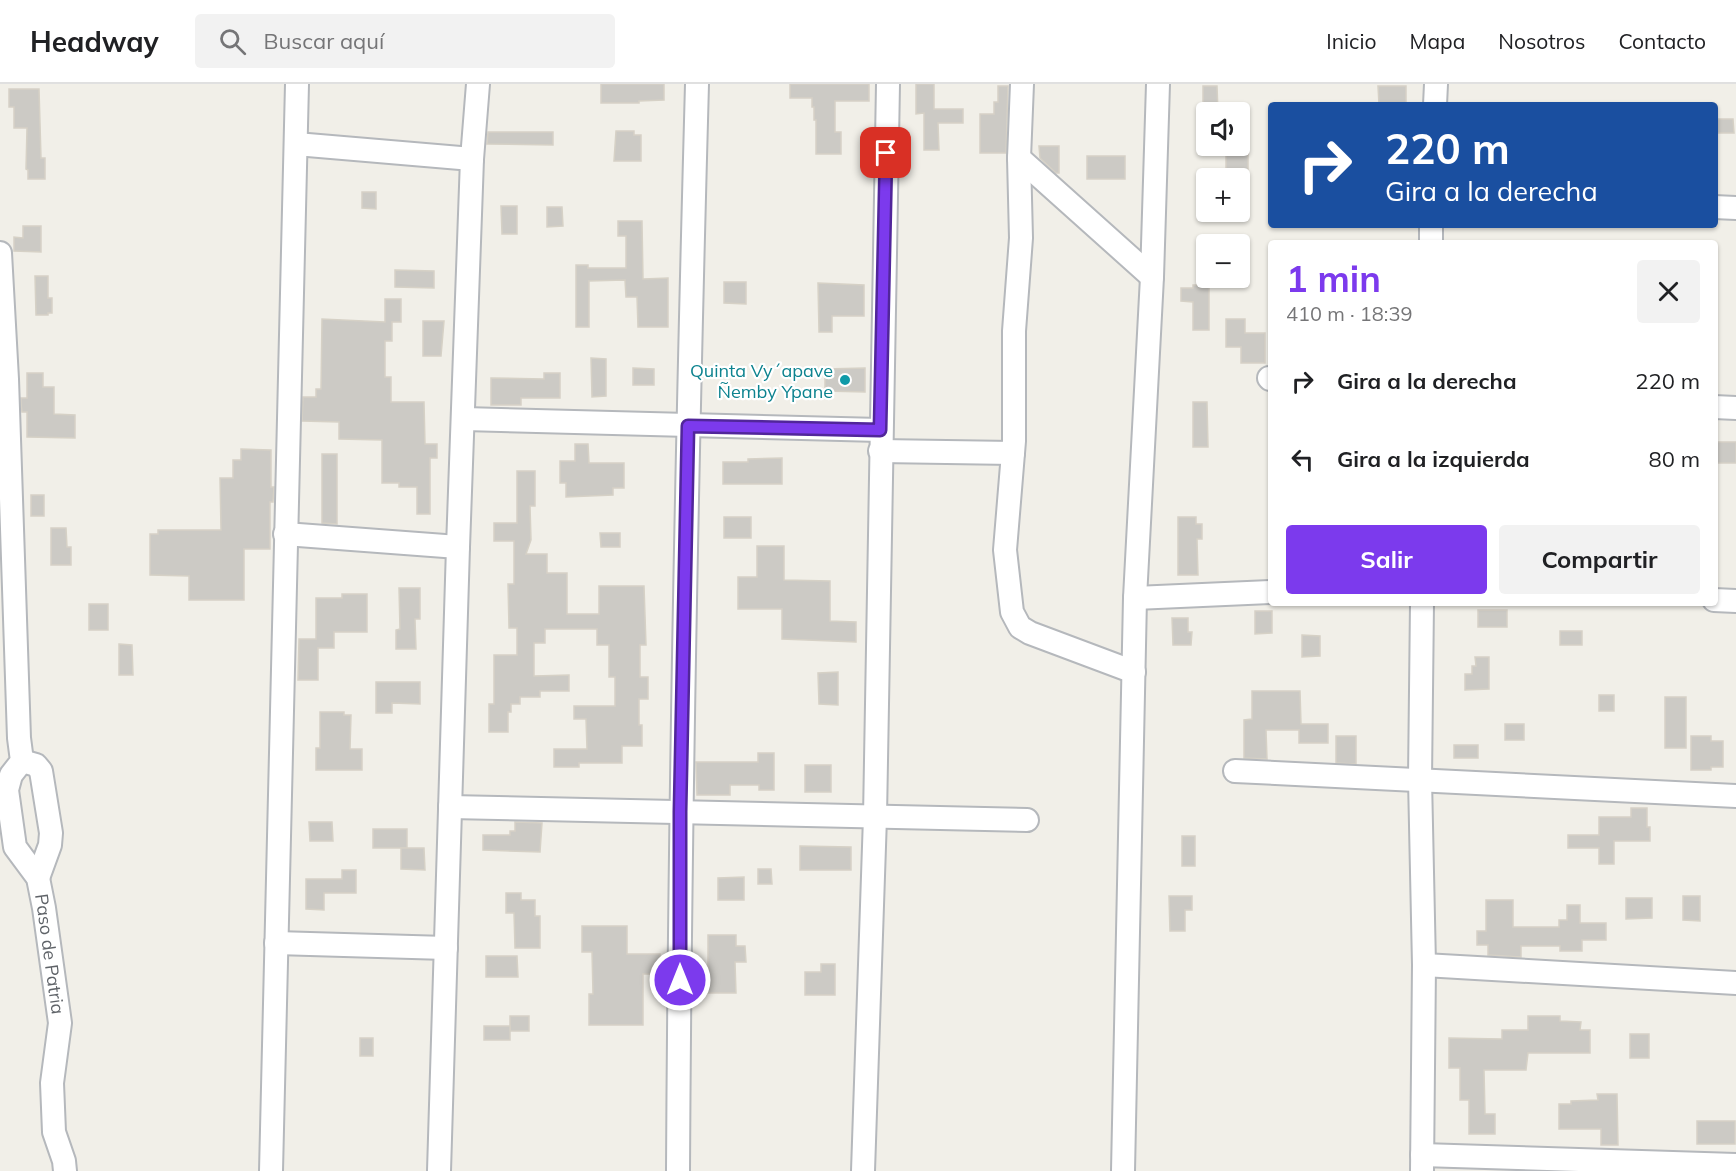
<!DOCTYPE html>
<html lang="es">
<head>
<meta charset="utf-8">
<style>
	body { margin:0; font-family:Mulish,sans-serif; background:#f2f2f2; color:#202124; height:100vh; display:flex; flex-direction:column; font-size:22px; white-space:nowrap }
	* { box-sizing:border-box; margin:0 }
	p { font-size:20px; color:#757577 }
	.icon { flex:none; width:33px; height:33px; fill:none; stroke:currentColor; stroke-width:2; stroke-linecap:round; stroke-linejoin:round }
	.map { position:relative; flex:1; overflow:hidden }
	.side { position:absolute; left:1268px; top:156px; width:450px; height:366px; display:flex; flex-direction:column; background:#fff; border-radius:6px; box-shadow:0 2px 4px #0004 }
	.side>* { flex:none }
	.top-card { position:absolute; left:1268px; top:18px; width:450px; height:126px; border-radius:6px; box-shadow:0 2px 4px #0004; background:#1a4fa0; color:#fff; overflow:hidden }
	.buttons { position:absolute; left:1196px; top:18px; display:grid; gap:12px }
	.buttons a { display:grid; place-items:center; width:54px; height:54px; border-radius:6px; background:#fff; box-shadow:0 2px 4px #0004; font-size:30px }
	.pin { position:absolute; display:grid; place-items:center; width:51px; height:51px; color:#fff; margin:-26px; border-radius:12px; box-shadow:0 3px 9px #0006 }
	.me { position:absolute; width:66px; margin:-33px; rotate:0deg; stroke-linejoin:round; filter:drop-shadow(0 0 4px #0008) }
	.turn { display:flex; align-items:center; gap:21px; height:126px; padding:0 18px; font-size:27px }
	.turn .icon { width:78px; height:78px; stroke-width:2.5 }
	.turn b { display:block; font-size:42px; line-height:51px }
	.round { display:grid; place-items:center; flex:none; width:63px; height:63px; border-radius:6px; background:#f2f2f2 }
	.summary { display:flex; align-items:center; justify-content:space-between; height:102px; padding:0 18px }
	h1 { font-size:36px; font-weight:700; line-height:45px; color:#7c3aed }
	.action { display:flex; gap:12px; margin-top:auto; padding:12px 18px }
	.action a { flex:1; height:69px; border-radius:6px; background:#7c3aed; color:#fff; font-size:24px; font-weight:700; line-height:69px; text-align:center }
	.action a+a { background:#f2f2f2; color:#202124 }
	ul { padding:0; list-style:none }
	li { display:flex; align-items:center; gap:18px; height:78px; padding:0 18px }
	li div { flex:1 }
	li b { display:block; font-size:22px }
	li em { font-style:normal }
	header { display:flex; align-items:center; gap:36px; box-sizing:border-box; height:84px; padding:0 30px; background:#fff; border-bottom:2px solid #e0e0e0 }
	header strong { font-size:28px }
	nav { display:flex; gap:33px; margin-inline-start:auto; font-size:21px }
	.search { width:420px; height:54px; background:#f2f2f2; display:flex; align-items:center; gap:15px; box-sizing:border-box; padding:0 21px; border-radius:6px; color:#757577; font-size:22px }
	.map>svg:first-child { display:block }
	.building { fill:#cccac5; stroke:#d6d1c6; stroke-width:1.5 }
	.lines { fill:none; stroke-linecap:round; stroke-linejoin:round }
	.minor-casing { stroke:#b5b8bc; stroke-width:26 }
	.minor { stroke:#fff; stroke-width:22 }
	.route-casing { stroke:#51269a; stroke-width:15 }
	.route { stroke:#7c3aed; stroke-width:10 }
	.culture-dot { fill:#0f9aa8; stroke:#fff; stroke-width:2 }
	.labels { text-anchor:middle; dominant-baseline:central; stroke-width:4.5; stroke-linejoin:round; paint-order:stroke }
	.culture-label { font-size:18px; fill:#0d838f; stroke:#fff; text-anchor:end }
	.street-label { font-size:18px; fill:#5f6368; stroke:#fff }
</style>
</head>
<body>
<header>
<strong>Headway</strong>
<div class="search"><svg class="icon" aria-label="search" viewBox="0 0 24 24"><circle cx="10" cy="10" r="6"/><path d="M15 15l6 6"/></svg>Buscar aquí</div>
<nav><a>Inicio</a><a>Mapa</a><a>Nosotros</a><a>Contacto</a></nav>
</header>
<div class="map">
<svg width="1736" height="1087" viewBox="0 0 1736 1087">
	<rect width="100%" height="100%" fill="#f1efe8"/>
	<!-- building -->
	<g class="building">
		<polygon points="601,0 664,0 664,16 639,17 639,19 601,19"/>
		<polygon points="790,0 869,0 869,17 835,17 835,48 841,48 841,70 816,70 816,36 814,36 814,23 812,23 812,14 790,14"/>
		<polygon points="916,0 934,0 934,25 963,25 963,39 938,39 939,66 924,66 924,29 916,30"/>
		<polygon points="998,2 1008,2 1006,69 980,69 980,30 994,30 994,18 998,18"/>
		<polygon points="1203,2 1217,2 1218,28 1203,28"/>
		<polygon points="1378,2 1406,2 1406,21 1379,21"/>
		<polygon points="9,5 39,5 41,74 45,74 45,95 28,95 28,86 26,85 27,44 14,44 14,23 9,23"/>
		<polygon points="1714,35 1733,35 1734,49 1714,49"/>
		<polygon points="616,47 634,47 634,51 641,51 641,77 614,77"/>
		<polygon points="488,48 553,48 553,61 487,60"/>
		<polygon points="1039,62 1059,62 1059,89 1056,89 1040,74"/>
		<rect x="1226" y="62" width="22" height="26"/>
		<rect x="1087" y="72" width="38" height="23"/>
		<polygon points="362,108 376,108 376,125 362,124"/>
		<polygon points="501,122 517,122 517,150 502,150"/>
		<polygon points="547,123 562,123 563,142 547,143"/>
		<polygon points="618,137 642,137 643,195 668,194 668,243 638,243 637,213 626,213 625,196 589,197 589,243 576,243 576,181 588,181 588,184 626,184 626,152 618,152"/>
		<polygon points="23,142 41,142 41,168 14,167 14,153 23,154"/>
		<polygon points="395,186 434,187 434,204 395,203"/>
		<polygon points="35,192 48,192 48,214 52,214 52,229 48,229 48,231 36,231"/>
		<polygon points="724,198 746,198 746,220 724,219"/>
		<polygon points="818,199 864,201 864,232 832,232 832,248 819,248"/>
		<polygon points="1193,201 1209,201 1209,246 1193,246 1193,218 1181,217 1181,204 1193,204"/>
		<polygon points="385,215 401,215 401,238 392,238 392,257 385,257 385,293 391,293 391,318 424,318 425,360 437,360 437,374 430,374 430,430 417,430 417,403 399,403 399,399 382,399 382,356 339,355 339,338 302,337 303,313 316,313 316,305 321,305 322,235 385,238"/>
		<polygon points="1226,235 1245,235 1245,249 1265,249 1265,279 1241,279 1241,263 1226,263"/>
		<polygon points="423,237 444,237 441,272 423,272"/>
		<polygon points="591,274 606,275 606,312 592,313"/>
		<polygon points="633,284 654,285 654,301 633,301"/>
		<polygon points="865,284 865,308 825,307 825,285"/>
		<polygon points="27,289 43,289 43,303 54,303 54,330 75,331 75,354 27,353 27,328 22,328 21,319 21,314 27,314"/>
		<polygon points="544,289 560,289 560,314 521,314 521,321 491,321 491,294 544,295"/>
		<polygon points="1193,318 1207,318 1208,363 1193,363"/>
		<rect x="1714" y="358" width="22" height="21"/>
		<polygon points="575,360 588,360 589,379 624,379 624,404 613,404 613,411 566,413 566,399 560,399 560,377 575,377"/>
		<polygon points="241,365 271,366 271,403 274,403 273,418 270,418 270,465 244,465 244,516 189,516 189,492 150,491 150,450 158,450 158,446 221,446 220,394 233,394 233,376 241,376"/>
		<polygon points="322,370 337,370 337,440 322,439"/>
		<polygon points="782,374 782,400 723,400 723,378 748,378 748,375"/>
		<polygon points="517,387 535,387 535,422 530,422 531,456 526,470 547,470 547,489 567,489 567,530 599,530 599,502 644,502 646,561 640,561 640,593 648,593 648,615 639,615 639,641 642,641 642,662 622,662 622,679 579,679 579,683 554,683 554,665 587,665 586,635 574,635 574,622 615,622 615,593 609,593 609,561 597,561 597,545 545,545 545,559 534,559 534,592 569,591 569,607 540,607 540,613 520,613 520,620 511,620 511,628 508,628 508,648 489,648 489,620 494,620 494,571 517,571 517,544 509,544 508,500 514,500 514,457 494,457 494,439 517,439"/>
		<rect x="31" y="411" width="13" height="21"/>
		<rect x="724" y="433" width="27" height="21"/>
		<polygon points="1178,433 1196,433 1196,440 1202,440 1202,455 1197,455 1198,491 1178,491"/>
		<polygon points="51,444 66,444 67,463 71,463 71,481 51,481"/>
		<polygon points="600,449 620,449 620,463 601,463"/>
		<polygon points="757,462 784,462 784,496 830,497 830,537 856,538 856,558 782,555 782,525 738,525 738,493 757,493"/>
		<polygon points="399,504 420,504 420,535 415,535 416,565 396,565 396,546 400,545"/>
		<polygon points="342,510 367,510 367,548 334,548 334,564 318,564 318,596 298,596 299,555 316,555 316,514 342,514"/>
		<rect x="89" y="520" width="19" height="26"/>
		<rect x="1478" y="526" width="29" height="17"/>
		<polygon points="1255,527 1272,527 1272,549 1255,550"/>
		<polygon points="1172,534 1188,534 1188,548 1192,548 1191,561 1173,561"/>
		<rect x="1560" y="547" width="22" height="14"/>
		<polygon points="1302,551 1320,552 1320,572 1302,573"/>
		<polygon points="119,560 132,561 133,591 119,591"/>
		<polygon points="1475,573 1489,573 1489,605 1465,606 1465,590 1472,590 1472,582 1476,582"/>
		<polygon points="838,588 838,621 819,620 818,589"/>
		<polygon points="376,598 420,598 420,620 392,619 392,629 376,629"/>
		<polygon points="1252,607 1300,607 1301,640 1328,640 1328,659 1299,659 1299,646 1266,646 1267,675 1244,674 1244,636 1252,635"/>
		<rect x="1599" y="611" width="15" height="16"/>
		<rect x="1665" y="613" width="21" height="51"/>
		<polygon points="320,628 344,628 344,631 351,631 350,665 362,665 362,686 316,686 316,664 320,664"/>
		<rect x="1505" y="640" width="19" height="16"/>
		<polygon points="1336,652 1356,652 1356,680 1336,679"/>
		<polygon points="1691,652 1711,652 1711,657 1723,657 1723,683 1711,683 1711,686 1691,686"/>
		<rect x="1454" y="661" width="24" height="13"/>
		<polygon points="758,669 774,669 774,706 759,706 759,701 730,701 730,711 697,711 696,678 758,678"/>
		<rect x="805" y="681" width="26" height="27"/>
		<polygon points="1631,724 1647,724 1647,743 1650,743 1650,757 1614,757 1614,780 1599,780 1599,764 1568,764 1568,751 1599,751 1599,733 1631,733"/>
		<polygon points="309,738 332,738 333,757 310,757"/>
		<polygon points="515,738 542,739 540,768 483,766 483,751 510,751 510,747 515,747"/>
		<rect x="373" y="745" width="34" height="19"/>
		<rect x="1182" y="752" width="13" height="30"/>
		<polygon points="800,762 851,763 851,786 800,786"/>
		<polygon points="401,764 424,764 425,786 401,785"/>
		<polygon points="758,785 771,785 772,800 758,800"/>
		<polygon points="342,786 356,786 356,809 324,809 324,826 306,825 306,795 342,795"/>
		<polygon points="744,793 744,816 718,816 718,794"/>
		<polygon points="506,809 521,809 521,816 535,816 535,832 540,832 540,864 515,864 514,829 506,829"/>
		<polygon points="1169,812 1192,812 1192,826 1185,826 1185,847 1170,847"/>
		<polygon points="1683,812 1700,812 1700,837 1683,836"/>
		<polygon points="1626,814 1652,814 1652,834 1626,835"/>
		<polygon points="1486,816 1513,816 1513,843 1559,843 1559,836 1567,836 1567,821 1580,821 1580,839 1606,839 1606,856 1582,856 1582,867 1560,867 1560,862 1521,862 1521,873 1488,871 1488,861 1477,861 1477,847 1486,847"/>
		<polygon points="582,842 627,842 627,870 660,870 660,885 652,885 652,890 643,890 643,941 589,941 589,910 593,910 592,868 582,868"/>
		<polygon points="708,851 736,851 736,862 745,862 746,878 735,878 736,909 703,909 703,893 708,893"/>
		<polygon points="486,872 517,872 518,893 486,893"/>
		<polygon points="821,880 835,880 835,911 805,911 805,888 821,888"/>
		<rect x="510" y="932" width="19" height="15"/>
		<polygon points="1528,932 1560,932 1560,937 1581,938 1580,946 1590,946 1590,969 1528,969 1526,986 1484,986 1485,1030 1495,1030 1495,1050 1469,1050 1469,1016 1460,1016 1460,984 1449,984 1449,954 1502,955 1502,946 1528,946"/>
		<rect x="484" y="942" width="26" height="14"/>
		<rect x="1630" y="950" width="19" height="24"/>
		<rect x="360" y="954" width="13" height="18"/>
		<polygon points="1597,1010 1617,1010 1618,1061 1601,1061 1601,1045 1559,1045 1559,1020 1571,1020 1571,1017 1598,1016"/>
		<rect x="1697" y="1037" width="38" height="23"/>
	</g>
	<g class="lines">
		<!-- minor casing -->
		<g class="minor-casing">
			<g id="minor">
				<polyline points="1022,0 1019,74 1021,154 1014,247 1014,357 1005,466 1012,528 1020,543 1030,549 1134,588"/>
				<polyline points="1435,21 1436,0"/>
				<polyline points="296,60 472,75"/>
				<polyline points="1019,74 1152,193"/>
				<polyline points="1714,123 1736,124"/>
				<polyline points="1431,159 1431,141"/>
				<polyline points="0,169 7,295 19,654 22,677 11,691 7,706 15,763 38,794 44,824 60,939 52,999 54,1048 64,1077 65,1087"/>
				<polyline points="1269,294 1270,295"/>
				<polyline points="1714,323 1736,324"/>
				<polyline points="464,335 880,346"/>
				<polyline points="880,367 1013,369"/>
				<polyline points="285,450 458,463"/>
				<polyline points="1135,514 1270,508"/>
				<polyline points="1714,516 1736,517"/>
				<polyline points="22,677 36,681 41,687 51,749 50,761 38,794"/>
				<polyline points="1235,687 1736,712"/>
				<polyline points="450,723 1027,736"/>
				<polyline points="276,859 446,864"/>
				<polyline points="1424,881 1736,899"/>
				<polyline points="1422,1071 1736,1081"/>
				<polyline points="271,1087 297,0"/>
				<polyline points="439,1087 458,463 472,75 478,0"/>
				<path d="M 678,1087 C 680,725 687,362 697,0"/>
				<polyline points="863,1087 875,733 888,0"/>
				<polyline points="1123,1087 1135,514 1152,193 1158,0"/>
				<polyline points="1422,1087 1424,881 1420,695 1422,519"/>
			</g>
		</g>
		<!-- minor -->
		<use href="#minor" class="minor"/>
	</g>
	<g class="lines">
		<!-- route casing -->
		<g class="route-casing">
			<polyline id="route" points="680,896 680,728 688,342 880,346 886,69"/>
		</g>
		<!-- route -->
		<use href="#route" class="route"/>
	</g>
	<!-- markers -->
	<circle class="culture-dot" cx="845" cy="296" r="6"/>
	<g class="labels">
		<!-- culture labels -->
		<g class="culture-label">
			<text x="833" y="286">Quinta Vy´apave<tspan x="833" dy="21">Ñemby Ypane</tspan></text>
		</g>
		<!-- street labels -->
		<g class="street-label">
			<text transform="translate(50 870) rotate(82)">Paso de Patria</text>
		</g>
	</g>
</svg>
<div class="buttons">
<a><svg class="icon" aria-label="sound" viewBox="0 0 24 24"><path d="M4 9h4l5-4v14l-5-4H4zM17 9q2 3 0 6"/></svg></a>
<a>+</a>
<a>−</a>
</div>
<div class="pin" style="left:886px;top:69px;background:#d93025"><svg class="icon" aria-label="arrive" viewBox="0 0 24 24"><path d="M6 21V4h12l-3 4 3 4H6"/></svg></div>
<svg class="me" style="left:680px;top:896px" viewBox="-20 -20 40 40"><circle r="17" fill="#7c3aed" stroke="#fff" stroke-width="3"/><path d="M0-11L8 9 0 5-8 9z" fill="#fff"/></svg>
<div class="top-card">
<div class="turn"><svg class="icon" aria-label="right" viewBox="0 0 24 24"><path d="M7 20v-9h11M14 6l5 5-5 5"/></svg><div><b>220 m</b>Gira a la derecha</div></div>
</div>
<section class="side">
<div class="summary"><div><h1>1 min</h1><p>410 m · 18:39</p></div><a class="round"><svg class="icon" aria-label="close" viewBox="0 0 24 24"><path d="M6 6l12 12M18 6L6 18"/></svg></a></div>
<ul>
<li><svg class="icon" aria-label="right" viewBox="0 0 24 24"><path d="M7 20v-9h11M14 6l5 5-5 5"/></svg><div><b>Gira a la derecha</b></div><em>220 m</em></li>
<li><svg class="icon" aria-label="left" viewBox="0 0 24 24"><path d="M17 20v-9H6M10 6l-5 5 5 5"/></svg><div><b>Gira a la izquierda</b></div><em>80 m</em></li>
</ul>
<div class="action"><a>Salir</a><a>Compartir</a></div>
</section>
</div>
</body>
</html>
